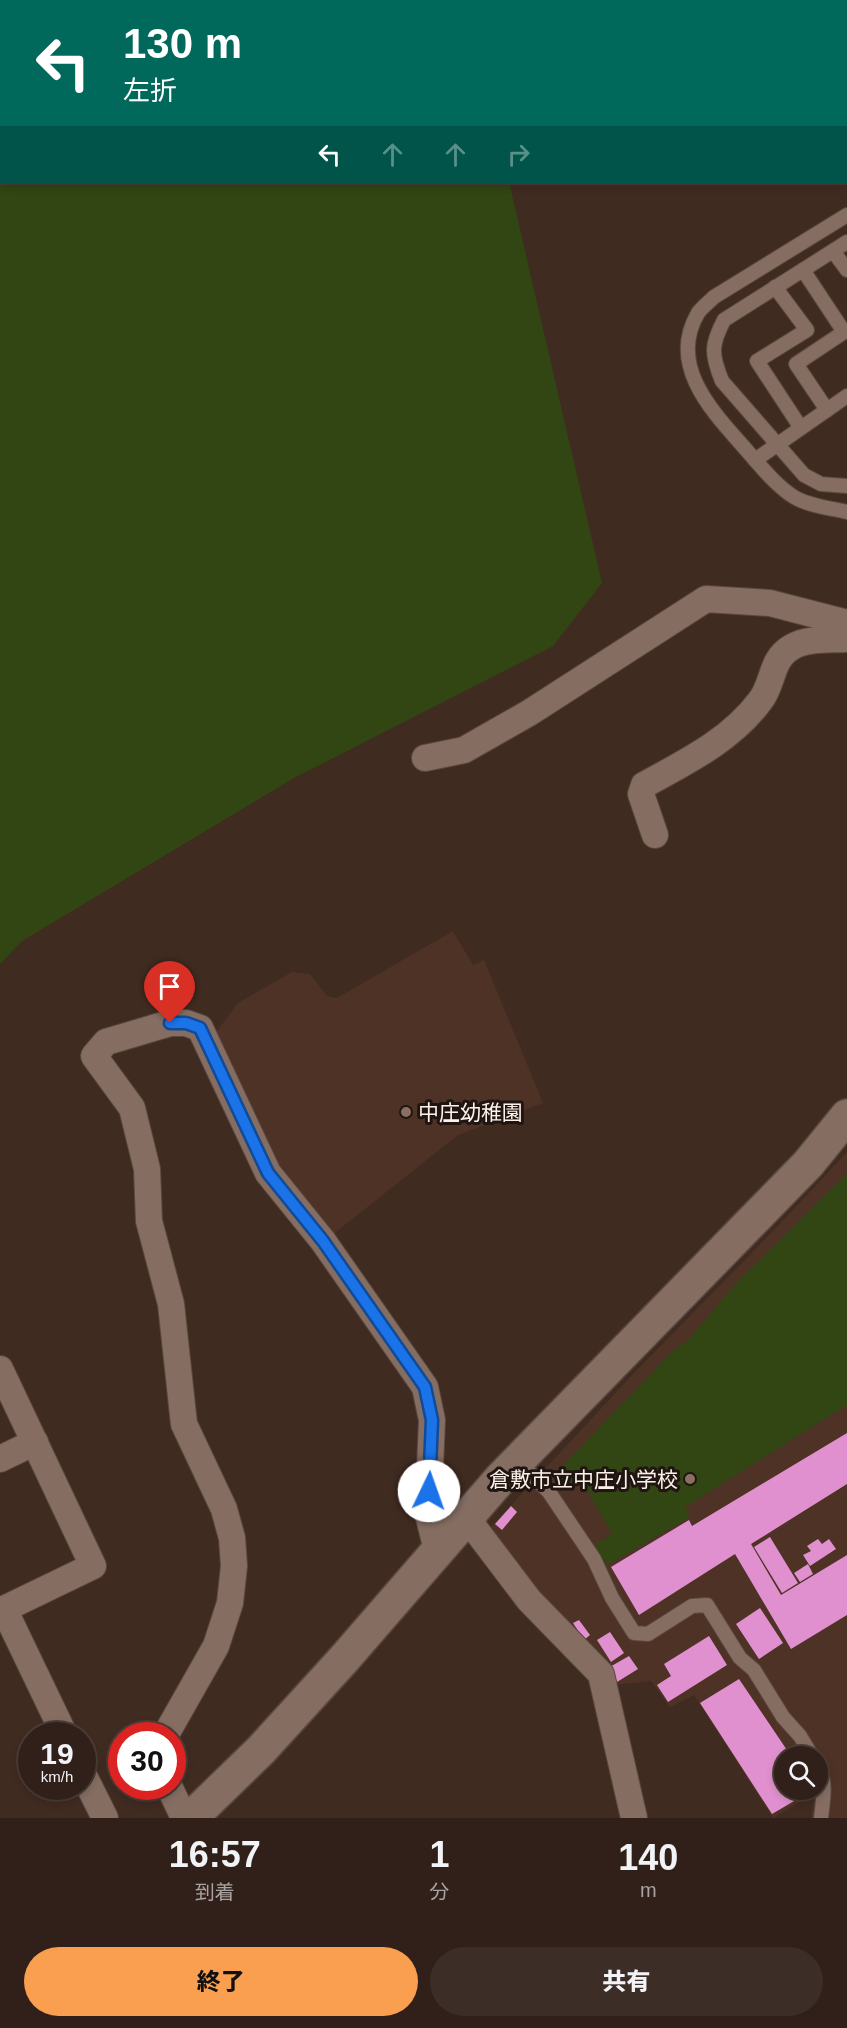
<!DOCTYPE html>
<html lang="ja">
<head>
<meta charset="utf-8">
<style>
	body { margin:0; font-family:Helvetica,"Noto Sans JP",sans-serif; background:#3c2d26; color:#f1f3f6; height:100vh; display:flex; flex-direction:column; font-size:22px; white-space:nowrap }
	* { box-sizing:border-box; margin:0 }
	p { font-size:20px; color:#a8a3a2 }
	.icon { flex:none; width:33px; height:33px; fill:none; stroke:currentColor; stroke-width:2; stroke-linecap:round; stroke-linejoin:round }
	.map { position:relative; height:1818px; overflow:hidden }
	.sheet { display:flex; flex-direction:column; background:#302019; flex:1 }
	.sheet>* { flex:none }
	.top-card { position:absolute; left:0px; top:0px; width:848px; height:183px; box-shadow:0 3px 9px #0003,0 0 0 2px #4b3e38; background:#00695c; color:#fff; overflow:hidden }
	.tools { position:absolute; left:774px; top:1746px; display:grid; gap:12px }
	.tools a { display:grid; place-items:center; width:54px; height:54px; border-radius:50%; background:#302019; box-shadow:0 3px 9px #0003,0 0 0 2px #4b3e38; font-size:30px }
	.speed { position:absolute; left:18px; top:1722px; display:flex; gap:12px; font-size:30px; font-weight:700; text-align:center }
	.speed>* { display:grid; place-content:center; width:78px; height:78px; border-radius:50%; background:#302019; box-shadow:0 3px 9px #0003,0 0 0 2px #4b3e38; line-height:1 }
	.speed small { font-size:15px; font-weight:400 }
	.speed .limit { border:9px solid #d22; background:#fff; color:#111 }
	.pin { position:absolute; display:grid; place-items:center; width:51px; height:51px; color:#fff; margin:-62px -26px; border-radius:50% 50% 50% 0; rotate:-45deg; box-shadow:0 0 6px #0007 }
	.pin .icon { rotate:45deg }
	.me { position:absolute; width:66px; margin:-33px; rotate:3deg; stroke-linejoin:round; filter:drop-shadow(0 0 4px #0008) }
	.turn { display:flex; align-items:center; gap:21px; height:126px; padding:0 24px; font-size:27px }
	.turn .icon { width:78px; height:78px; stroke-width:2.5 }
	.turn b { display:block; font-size:42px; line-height:51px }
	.lanes { display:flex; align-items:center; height:57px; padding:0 24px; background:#0003; justify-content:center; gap:30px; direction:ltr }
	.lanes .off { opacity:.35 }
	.eta { display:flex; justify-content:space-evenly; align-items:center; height:102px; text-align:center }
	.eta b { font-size:36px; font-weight:800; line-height:42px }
	.cta { display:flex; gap:12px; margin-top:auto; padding:12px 24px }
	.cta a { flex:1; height:69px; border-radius:36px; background:#fa9f50; color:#111; font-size:24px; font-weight:800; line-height:69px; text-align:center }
	.cta a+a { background:#3c2d26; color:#f1f3f6 }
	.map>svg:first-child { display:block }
	.built { fill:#4e3226; fill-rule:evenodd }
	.green { fill:#314613 }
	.building { fill:#e090ce }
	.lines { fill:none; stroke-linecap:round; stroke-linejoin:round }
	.lane-casing { stroke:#5a4840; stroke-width:16 }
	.street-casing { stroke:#5a4840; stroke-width:28 }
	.secondary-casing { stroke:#5a4840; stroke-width:36 }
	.lane { stroke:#856d62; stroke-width:14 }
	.street { stroke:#856d62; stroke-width:26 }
	.secondary { stroke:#856d62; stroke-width:33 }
	.route-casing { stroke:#114b97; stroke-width:15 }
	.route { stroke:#1a73e8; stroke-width:10 }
	.education-dot { fill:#8d6e63; stroke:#1f1612; stroke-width:2 }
	.labels { text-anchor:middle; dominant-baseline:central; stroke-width:6; stroke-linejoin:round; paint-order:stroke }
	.poi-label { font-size:21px; fill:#fff0ea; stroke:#1f1612; text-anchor:start }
</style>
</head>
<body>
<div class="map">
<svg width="847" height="1818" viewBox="0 0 847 1818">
	<rect width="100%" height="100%" fill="#402b21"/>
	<!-- built -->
	<g class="built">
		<polygon points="453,931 473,965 484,960 543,1103 458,1135 331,1236 260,1143 219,1045 217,1031 238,1003 292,972 310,974 327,996 337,998"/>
		<path d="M 847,1152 L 847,1818 L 811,1818 L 815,1793 L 773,1818 L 694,1695 L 670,1707 L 651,1681 L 614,1685 L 534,1592 L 489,1529 L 634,1373 L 776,1228 ZM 784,1756 L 818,1756 L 818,1790 L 784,1790 Z"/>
	</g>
	<!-- green -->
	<g class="green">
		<polygon points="0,0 559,0 2,2 2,182 509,182 602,583 553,646 294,778 22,941 0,964"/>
		<polygon points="847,1174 847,1405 685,1507 690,1517 607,1565 595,1545 612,1534 582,1481 565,1488 556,1477 567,1461 675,1349 688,1340 740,1279"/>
	</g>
	<!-- building -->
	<g class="building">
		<polygon points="847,1433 847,1484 751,1544 781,1595 847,1555 847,1615 791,1649 735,1554 639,1615 611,1567 689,1520 692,1526"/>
		<polygon points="511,1506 517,1512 502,1530 495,1524"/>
		<polygon points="770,1537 798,1583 782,1593 754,1547"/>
		<polygon points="818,1539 822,1544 829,1539 836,1549 810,1566 803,1555 811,1551 807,1546"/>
		<polygon points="808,1564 813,1574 800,1582 794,1573"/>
		<polygon points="760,1608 783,1643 759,1659 736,1624"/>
		<polygon points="579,1620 590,1635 584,1640 573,1623"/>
		<polygon points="610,1632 624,1653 611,1662 597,1640"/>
		<polygon points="709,1636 727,1665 668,1702 657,1685 671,1676 664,1664"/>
		<polygon points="629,1656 638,1669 617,1682 608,1668"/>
		<polygon points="739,1679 791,1756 784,1756 784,1790 813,1790 772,1814 700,1703"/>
	</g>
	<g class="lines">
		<!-- lane casing -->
		<g class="lane-casing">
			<g id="lane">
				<path d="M 847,215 L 714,297 C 709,302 702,307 698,313 C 668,364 710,409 742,445 C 758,463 774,484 794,497 C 809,506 830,508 847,512"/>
				<path d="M 847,242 L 724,320 C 711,345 711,354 722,381 L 804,475 L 821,484 L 847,486"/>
				<polyline points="833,251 847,270"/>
				<polyline points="803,270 844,332 796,364 827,410"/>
				<polyline points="775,287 807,330 757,361 801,428"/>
				<polyline points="755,460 847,396"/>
				<polyline points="518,1461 549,1492 594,1559 612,1598 634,1633 648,1634 692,1606 707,1605 740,1658 754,1670 783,1717 800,1736 812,1756"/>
				<path d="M 818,1765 C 827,1782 823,1800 821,1818"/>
			</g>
		</g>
		<!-- street casing -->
		<g class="street-casing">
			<g id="street">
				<polyline points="425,758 464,750 529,713 706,599 770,603 847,623"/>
				<path d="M 655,835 L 641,794 L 644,785 C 686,762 731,740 760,701 C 774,684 770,659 792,647 C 807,638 830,640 847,639"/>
				<polyline points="0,1369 93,1566 0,1611"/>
				<polyline points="0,1459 35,1442"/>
				<polyline points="466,1517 529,1600 601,1674 634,1818"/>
				<polyline points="4,1609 65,1736"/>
				<polyline points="165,1736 216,1646 230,1603 234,1566 232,1538 224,1509 184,1424 171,1304 149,1221 147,1169 132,1108 94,1056 106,1042 170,1023 186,1023 200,1028 268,1173 323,1241 425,1387 432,1420 428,1514 437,1550"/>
				<polyline points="82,1772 105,1818"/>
				<polyline points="169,1786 184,1818"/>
			</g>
		</g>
		<!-- secondary casing -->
		<g class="secondary-casing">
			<polyline id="secondary" points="191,1818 261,1750 344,1659 501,1478 808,1164 847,1116"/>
		</g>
		<!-- lane -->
		<use href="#lane" class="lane"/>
		<!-- street -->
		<use href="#street" class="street"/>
		<!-- secondary -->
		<use href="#secondary" class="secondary"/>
	</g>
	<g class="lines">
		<!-- route casing -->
		<g class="route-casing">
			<polyline id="route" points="170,1023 186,1023 200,1028 268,1173 323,1241 425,1387 432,1420 429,1491"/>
		</g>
		<!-- route -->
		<use href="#route" class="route"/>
	</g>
	<!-- markers -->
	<g class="education-dot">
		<circle cx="406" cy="1112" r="6"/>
		<circle cx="690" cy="1479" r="6"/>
	</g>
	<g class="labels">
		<!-- poi labels -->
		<g class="poi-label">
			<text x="418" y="1112">中庄幼稚園</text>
			<text x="678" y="1479" text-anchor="end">倉敷市立中庄小学校</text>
		</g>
	</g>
</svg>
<div class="tools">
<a><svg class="icon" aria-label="search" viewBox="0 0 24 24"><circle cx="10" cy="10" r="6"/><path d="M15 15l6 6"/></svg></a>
</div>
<div class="speed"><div>19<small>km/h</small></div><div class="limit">30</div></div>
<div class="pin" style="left:170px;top:1023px;background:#d93025"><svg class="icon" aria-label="arrive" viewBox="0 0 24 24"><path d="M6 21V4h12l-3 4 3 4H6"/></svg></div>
<svg class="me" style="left:429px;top:1491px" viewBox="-20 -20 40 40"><circle r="19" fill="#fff"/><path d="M0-13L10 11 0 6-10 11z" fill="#1a73e8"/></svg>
<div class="top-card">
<div class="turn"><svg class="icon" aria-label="left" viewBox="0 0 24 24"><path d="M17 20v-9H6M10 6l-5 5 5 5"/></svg><div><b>130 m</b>左折</div></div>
<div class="lanes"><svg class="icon" aria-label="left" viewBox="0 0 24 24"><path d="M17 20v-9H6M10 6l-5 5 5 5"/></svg><svg class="icon off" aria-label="ahead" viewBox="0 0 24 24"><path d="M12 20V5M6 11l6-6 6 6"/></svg><svg class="icon off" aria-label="ahead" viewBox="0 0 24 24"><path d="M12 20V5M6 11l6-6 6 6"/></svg><svg class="icon off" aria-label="right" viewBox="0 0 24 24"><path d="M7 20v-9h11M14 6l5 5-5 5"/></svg></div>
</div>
</div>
<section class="sheet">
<div class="eta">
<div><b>16:57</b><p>到着</p></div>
<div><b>1</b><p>分</p></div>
<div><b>140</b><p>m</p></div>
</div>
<div class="cta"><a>終了</a><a>共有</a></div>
</section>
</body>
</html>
